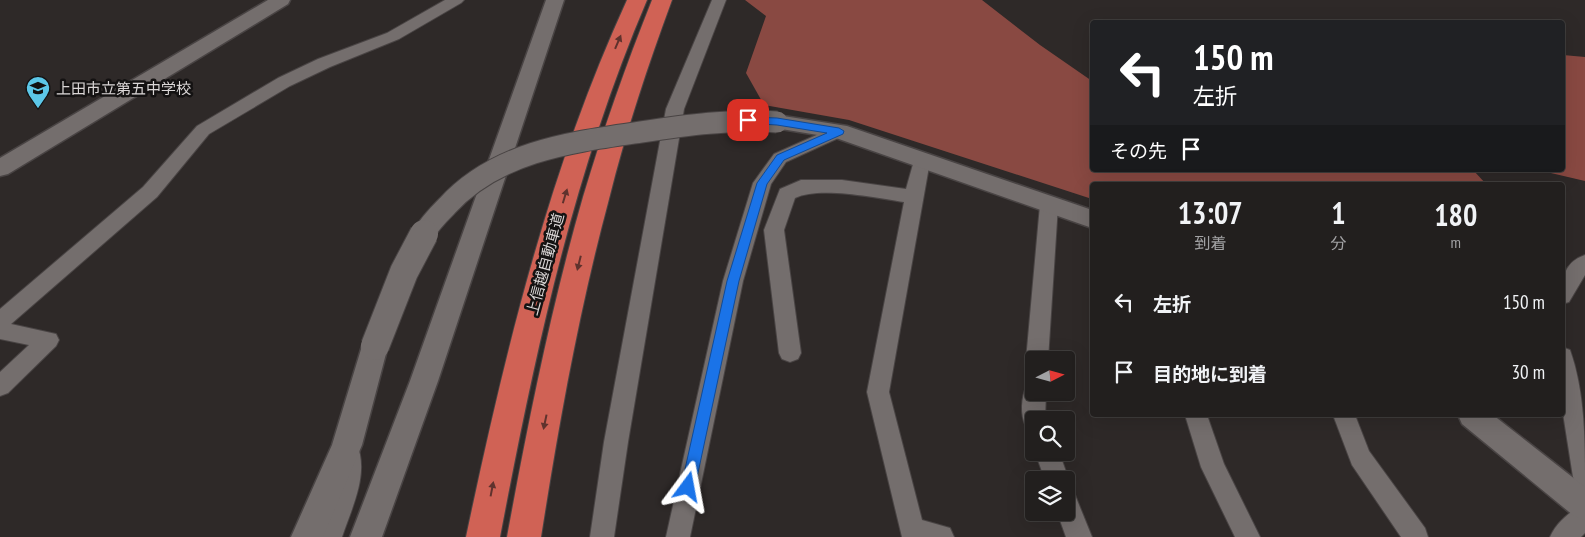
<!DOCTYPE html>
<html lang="ja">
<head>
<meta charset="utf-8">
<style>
	body { margin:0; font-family:"PT Sans Narrow","Noto Sans JP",sans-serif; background:#2e2c2b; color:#f1f3f6; height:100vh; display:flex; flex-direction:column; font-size:19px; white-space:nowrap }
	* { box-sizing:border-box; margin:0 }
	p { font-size:16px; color:#a2a2a4 }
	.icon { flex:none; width:28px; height:28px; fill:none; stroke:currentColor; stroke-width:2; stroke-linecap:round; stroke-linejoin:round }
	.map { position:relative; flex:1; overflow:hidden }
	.drawer { position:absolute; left:1090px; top:182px; width:475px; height:235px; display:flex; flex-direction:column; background:#221f1e; border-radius:5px; box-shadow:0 5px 20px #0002,0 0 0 1px #3f3d3c }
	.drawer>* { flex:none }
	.top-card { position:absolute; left:1090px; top:20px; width:475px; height:152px; border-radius:5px; box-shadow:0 5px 20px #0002,0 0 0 1px #3f3d3c; background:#202124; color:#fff; overflow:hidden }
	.needle { width:32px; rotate:84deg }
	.buttons { position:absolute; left:1025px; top:351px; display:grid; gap:10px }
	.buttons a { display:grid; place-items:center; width:50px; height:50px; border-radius:5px; background:#221f1e; box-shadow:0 5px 20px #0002,0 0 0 1px #3f3d3c; font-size:25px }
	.pin { position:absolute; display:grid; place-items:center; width:42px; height:42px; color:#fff; margin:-21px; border-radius:10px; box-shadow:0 2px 8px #0006 }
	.me { position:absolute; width:55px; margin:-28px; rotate:13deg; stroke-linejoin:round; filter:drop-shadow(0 0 4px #0008) }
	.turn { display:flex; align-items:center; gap:18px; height:105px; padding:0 20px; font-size:22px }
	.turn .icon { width:65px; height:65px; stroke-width:2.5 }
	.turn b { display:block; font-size:35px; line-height:42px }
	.then { display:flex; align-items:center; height:48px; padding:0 20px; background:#0003; gap:10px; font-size:19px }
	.eta { display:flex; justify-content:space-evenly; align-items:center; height:85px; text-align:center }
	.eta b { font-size:30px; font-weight:700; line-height:35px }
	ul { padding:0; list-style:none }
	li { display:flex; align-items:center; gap:15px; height:70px; padding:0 20px }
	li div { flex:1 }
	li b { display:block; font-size:19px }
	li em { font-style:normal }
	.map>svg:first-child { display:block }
	.forest { fill:#894942 }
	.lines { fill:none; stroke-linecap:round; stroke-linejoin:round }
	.minor-casing { stroke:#494444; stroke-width:2 }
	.tertiary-casing { stroke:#494444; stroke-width:3 }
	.motorway-casing { stroke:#494444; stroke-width:2 }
	.minor { fill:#746e6d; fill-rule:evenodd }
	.tertiary { fill:#746e6d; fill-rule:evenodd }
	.motorway { fill:#d06255; fill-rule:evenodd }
	.tertiary-bridge-far1-casing { stroke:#494444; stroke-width:23; stroke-linecap:butt }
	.tertiary-bridge-casing { stroke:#494444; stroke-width:30; stroke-linecap:butt }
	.tertiary-bridge-far1 { stroke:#746e6d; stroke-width:21 }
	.tertiary-bridge { stroke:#746e6d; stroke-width:28 }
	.oneway { fill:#5f322d }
	.route { fill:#1a73e8; stroke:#114b97 }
	.labels { text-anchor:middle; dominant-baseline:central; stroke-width:5; stroke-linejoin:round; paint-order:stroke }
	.poi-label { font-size:15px; fill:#dad6d6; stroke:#141212; text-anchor:start }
	.street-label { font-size:15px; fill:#dad6d6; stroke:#141212 }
</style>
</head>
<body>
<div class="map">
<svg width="1585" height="537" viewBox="0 0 1585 537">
	<rect width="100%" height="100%" fill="#2e2928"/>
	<!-- forest -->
	<g class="forest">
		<polygon points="745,0 982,0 1040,45 1092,81 1092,170 1473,170 1487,185 1092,185 1092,199 849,120 764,105 746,73 766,16"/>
		<polygon points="1563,55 1585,57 1585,181 1538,170 1562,170"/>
	</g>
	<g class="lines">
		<!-- minor casing -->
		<g class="minor-casing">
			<g id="minor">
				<polygon points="445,0 464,0 461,3 399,39 330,67 290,86 209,134 157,197 11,324 56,334 59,340 56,346 8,393 0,396 0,372 29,345 0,339 0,309 143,187 197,126 278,78 318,59 387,33"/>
				<polygon points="712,0 726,0 684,109 628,442 614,537 590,537 604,442 666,109"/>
				<polygon points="839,125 845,127 848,131 845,135 786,162 771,184 743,281 690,537 666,537 723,281 753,183 774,154"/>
				<path d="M 921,155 L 927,157 L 930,161 L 889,392 L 922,520 L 950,528 L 954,537 L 902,537 L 867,392 L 904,202 C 876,198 820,186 795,198 L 784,230 L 801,353 L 798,359 L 790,362 L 782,359 L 779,353 L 764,230 L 780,189 L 801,180 L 842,180 L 906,189 L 915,157 Z"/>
				<polygon points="1049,198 1056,200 1058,205 1048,360 1034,360 1034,368 1029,366 1026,360 1040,205 1042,200"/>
				<path d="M 1585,255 L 1585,275 L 1569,302 L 1562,304 C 1562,283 1561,263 1585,255 Z"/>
				<path d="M 1562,347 L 1570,350 C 1585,392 1585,442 1585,488 L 1577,485 L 1573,477 L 1562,407 Z"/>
				<path d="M 1034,383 L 1034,392 L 1046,392 L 1045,420 L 1034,420 L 1034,430 L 1026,427 C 1020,414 1021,398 1027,385 Z"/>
				<polygon points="1185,415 1207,415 1224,464 1260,537 1235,537 1201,467"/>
				<polygon points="1333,415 1355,415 1369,451 1425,528 1428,537 1401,537 1352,465"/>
				<path d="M 348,438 L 356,442 C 370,473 352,507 342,537 L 316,537 L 337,482 L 336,449 L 340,442 Z"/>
				<polygon points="1035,452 1059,452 1069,480 1066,486 1066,480 1045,480"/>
				<polygon points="1066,492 1075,495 1092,537 1066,537 1057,512 1066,512"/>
				<path d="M 1585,504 L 1585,533 L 1581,537 L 1550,537 C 1556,523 1571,510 1585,504 Z"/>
			</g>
		</g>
		<!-- tertiary casing -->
		<g class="tertiary-casing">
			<g id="tertiary">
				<polygon points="268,0 290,0 288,4 8,174 0,176 0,158"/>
				<polygon points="546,0 564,0 438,381 382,537 350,537 410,381"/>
				<polygon points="777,115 847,126 1092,210 1092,228 836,138 769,127 766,122 769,117"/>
				<polygon points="375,335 384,338 388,346 362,445 323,537 291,537 332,445 362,346 366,338"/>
				<polygon points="1458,415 1493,415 1585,487 1585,520 1574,516 1462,424"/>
			</g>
		</g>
		<!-- motorway casing -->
		<g class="motorway-casing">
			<g id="motorway">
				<path d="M 627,0 L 647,0 C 573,173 535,353 500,537 L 466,537 C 505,353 548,172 627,0 Z"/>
				<path d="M 652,0 L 672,0 C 648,65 626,131 609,199 C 579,310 559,423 541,537 L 507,537 C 528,423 551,308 583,197 C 603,130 626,65 652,0 Z"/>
			</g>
		</g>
		<!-- minor -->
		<use href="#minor" class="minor"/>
		<!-- tertiary -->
		<use href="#tertiary" class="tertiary"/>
		<!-- motorway -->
		<use href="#motorway" class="motorway"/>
		<!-- tertiary-bridge-far1 casing -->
		<g class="tertiary-bridge-far1-casing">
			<path id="tertiary-bridge-far1" d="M 423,235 C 429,224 438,215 447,206 C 497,151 572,142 641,132 C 687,125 731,119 777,122"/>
		</g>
		<!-- tertiary-bridge casing -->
		<g class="tertiary-bridge-casing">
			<polyline id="tertiary-bridge" points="375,346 404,272 424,234"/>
		</g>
		<!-- tertiary-bridge-far1 -->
		<use href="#tertiary-bridge-far1" class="tertiary-bridge-far1"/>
		<!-- tertiary-bridge -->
		<use href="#tertiary-bridge" class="tertiary-bridge"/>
	</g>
	<!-- one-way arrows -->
	<defs><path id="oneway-solid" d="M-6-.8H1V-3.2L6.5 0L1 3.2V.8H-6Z" transform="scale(1.25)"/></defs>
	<g class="oneway">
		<use href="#oneway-solid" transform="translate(618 42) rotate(-67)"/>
		<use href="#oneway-solid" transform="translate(565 196) rotate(-73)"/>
		<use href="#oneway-solid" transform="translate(579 263) rotate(104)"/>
		<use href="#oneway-solid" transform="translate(545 422) rotate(102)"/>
		<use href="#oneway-solid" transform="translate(492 489) rotate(-79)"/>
	</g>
	<!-- route -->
	<polygon class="route" points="748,117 777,118 839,128 844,131 843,134 784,160 767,184 739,281 695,487 693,492 688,493 683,492 681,487 727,281 757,183 777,155 827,133 777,125 744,123 744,118"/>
	<!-- icons -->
	<defs>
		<g id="school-pin" transform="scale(1.25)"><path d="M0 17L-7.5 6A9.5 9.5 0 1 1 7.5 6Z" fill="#5cc7e8" stroke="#141212"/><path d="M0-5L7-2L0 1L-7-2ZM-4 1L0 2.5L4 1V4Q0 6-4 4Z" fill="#111"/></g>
	</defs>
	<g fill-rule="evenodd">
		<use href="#school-pin" x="38" y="88"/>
	</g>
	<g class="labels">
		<!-- poi labels -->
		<g class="poi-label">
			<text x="56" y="88">上田市立第五中学校</text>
		</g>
		<!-- street labels -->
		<g class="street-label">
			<text transform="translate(545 264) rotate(-75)">上信越自動車道</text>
		</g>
	</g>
</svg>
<div class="buttons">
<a><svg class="needle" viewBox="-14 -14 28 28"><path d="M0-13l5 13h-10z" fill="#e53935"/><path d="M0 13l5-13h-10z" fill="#a2a2a4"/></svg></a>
<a><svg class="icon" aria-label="search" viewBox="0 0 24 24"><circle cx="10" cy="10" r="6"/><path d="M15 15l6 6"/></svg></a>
<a><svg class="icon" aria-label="layers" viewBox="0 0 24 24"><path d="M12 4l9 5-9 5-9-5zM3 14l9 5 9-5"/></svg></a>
</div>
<div class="pin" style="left:748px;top:120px;background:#d93025"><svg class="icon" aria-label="arrive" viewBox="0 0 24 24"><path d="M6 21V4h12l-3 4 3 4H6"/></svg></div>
<svg class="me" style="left:688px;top:487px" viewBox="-20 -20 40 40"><path d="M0-17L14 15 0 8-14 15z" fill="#1a73e8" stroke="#fff" stroke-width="4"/></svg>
<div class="top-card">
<div class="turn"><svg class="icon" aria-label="left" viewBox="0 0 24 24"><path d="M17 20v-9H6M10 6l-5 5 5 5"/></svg><div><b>150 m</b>左折</div></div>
<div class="then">その先<svg class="icon" aria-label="arrive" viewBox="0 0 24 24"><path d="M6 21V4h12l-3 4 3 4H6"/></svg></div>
</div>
<section class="drawer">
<div class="eta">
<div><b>13:07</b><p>到着</p></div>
<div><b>1</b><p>分</p></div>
<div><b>180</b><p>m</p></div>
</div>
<ul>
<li><svg class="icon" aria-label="left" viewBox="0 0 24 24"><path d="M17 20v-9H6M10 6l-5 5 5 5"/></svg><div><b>左折</b></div><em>150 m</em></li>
<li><svg class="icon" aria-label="arrive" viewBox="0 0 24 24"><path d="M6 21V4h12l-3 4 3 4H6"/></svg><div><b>目的地に到着</b></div><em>30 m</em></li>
</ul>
</section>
</div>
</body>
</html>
